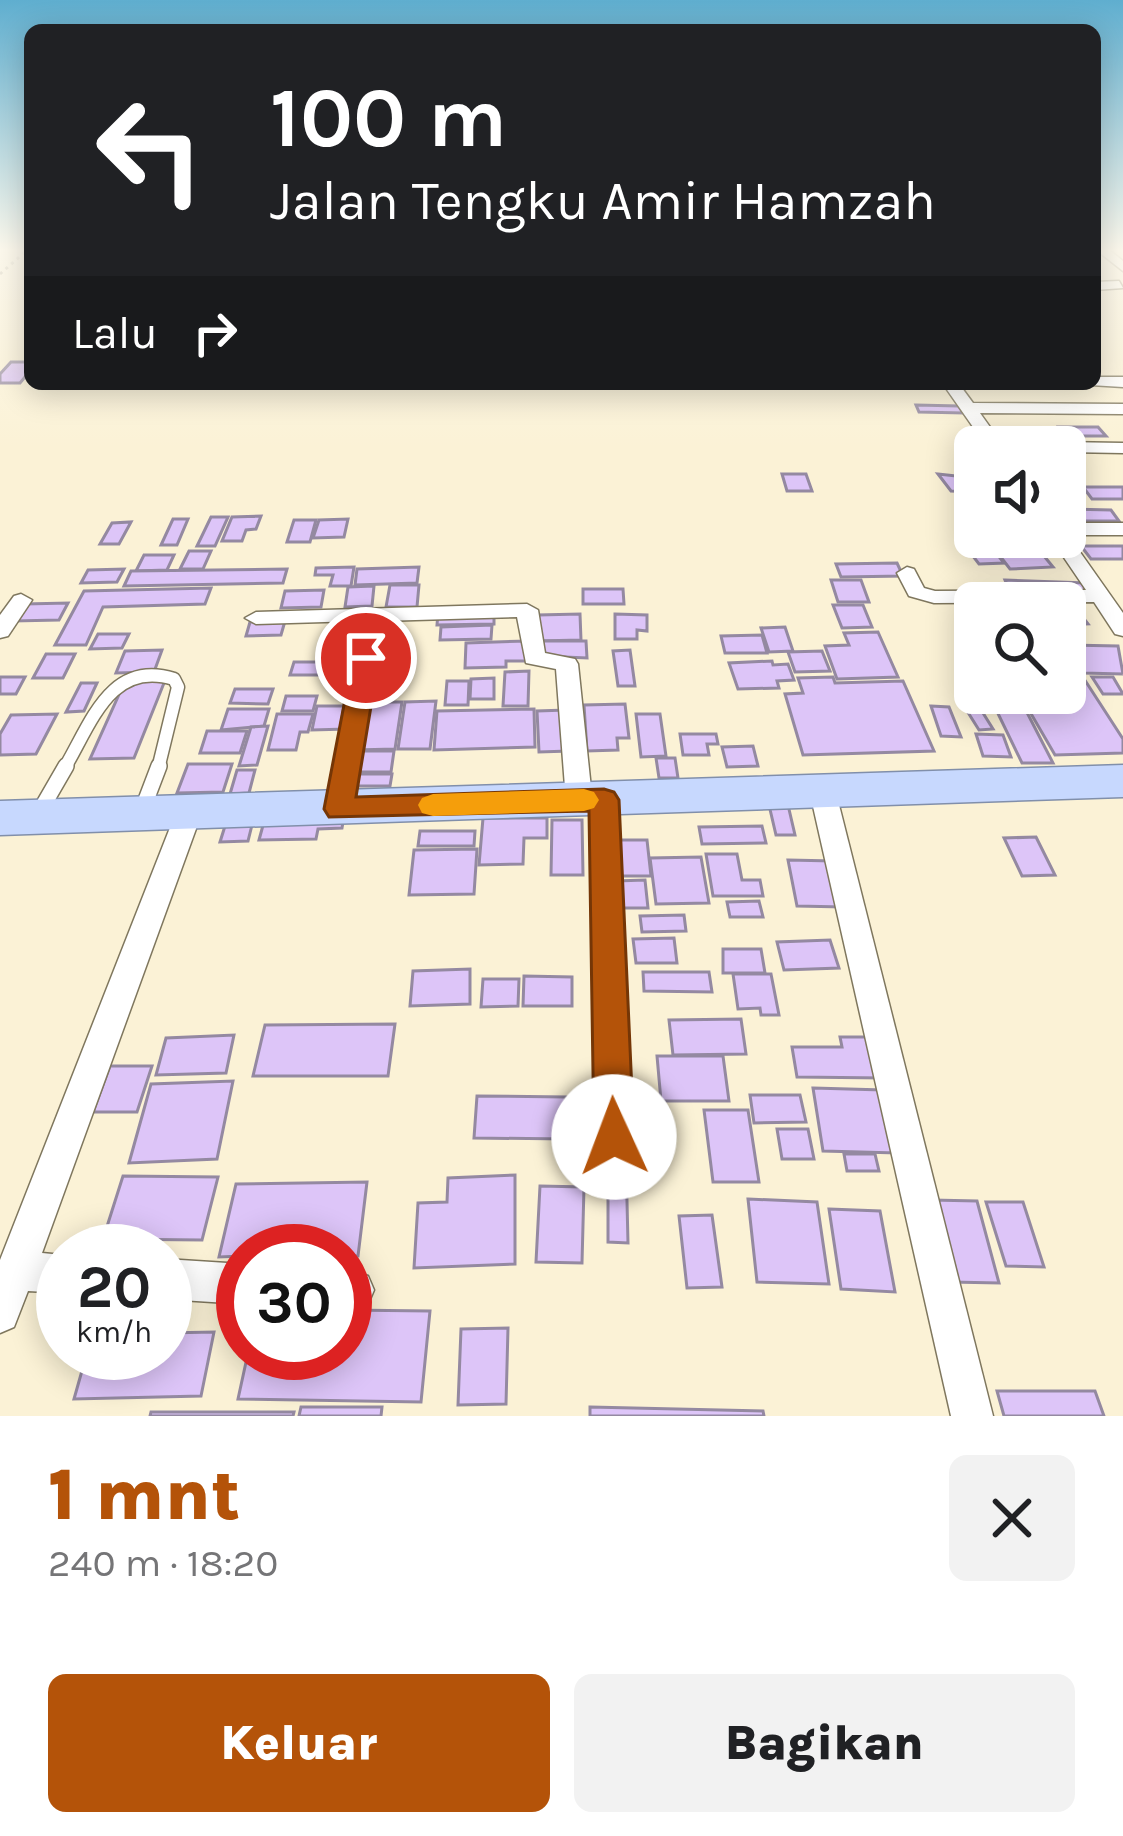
<!DOCTYPE html>
<html lang="id">
<head>
<meta charset="utf-8">
<style>
	body { margin:0; font-family:Karla,sans-serif; background:#f2f2f2; color:#202124; height:100vh; display:flex; flex-direction:column; font-size:45px; white-space:nowrap }
	* { box-sizing:border-box; margin:0 }
	p { font-size:39px; color:#757577 }
	.icon { flex:none; width:66px; height:66px; fill:none; stroke:currentColor; stroke-width:2; stroke-linecap:round; stroke-linejoin:round }
	.map { position:relative; height:1416px; overflow:hidden }
	.side { display:flex; flex-direction:column; background:#fff; flex:1 }
	.side>* { flex:none }
	.top-card { position:absolute; left:24px; top:24px; width:1077px; height:366px; border-radius:18px; box-shadow:0 6px 30px #0003; background:#202124; color:#fff; overflow:hidden }
	.tools { position:absolute; left:954px; top:426px; display:grid; gap:24px }
	.tools a { display:grid; place-items:center; width:132px; height:132px; border-radius:18px; background:#fff; box-shadow:0 6px 30px #0003; font-size:60px }
	.speed { position:absolute; left:36px; top:1224px; display:flex; gap:24px; font-size:60px; font-weight:700; text-align:center }
	.speed>* { display:grid; place-content:center; width:156px; height:156px; border-radius:50%; background:#fff; box-shadow:0 6px 30px #0003; line-height:1 }
	.speed small { font-size:30px; font-weight:400 }
	.speed .limit { border:18px solid #d22; background:#fff; color:#111 }
	.pin { position:absolute; display:grid; place-items:center; width:102px; height:102px; color:#fff; margin:-51px; border:6px solid #fff; border-radius:50%; box-shadow:0 3px 12px #0007 }
	.me { position:absolute; width:132px; margin:-66px; rotate:358deg; stroke-linejoin:round; filter:drop-shadow(0 0 9px #0008) }
	.turn { display:flex; align-items:center; gap:42px; height:252px; padding:0 48px; font-size:54px }
	.turn .icon { width:156px; height:156px; stroke-width:2.5 }
	.turn b { display:block; font-size:84px; line-height:102px }
	.then { display:flex; align-items:center; height:114px; padding:0 48px; background:#0003; gap:24px; font-size:45px }
	.round { display:grid; place-items:center; flex:none; width:126px; height:126px; border-radius:18px; background:#f2f2f2 }
	.summary { display:flex; align-items:center; justify-content:space-between; height:204px; padding:0 48px }
	h1 { font-size:72px; font-weight:800; line-height:90px; color:#b45309 }
	.action { display:flex; gap:24px; margin-top:auto; padding:24px 48px }
	.action a { flex:1; height:138px; border-radius:18px; background:#b45309; color:#fff; font-size:48px; font-weight:800; line-height:138px; text-align:center }
	.action a+a { background:#f2f2f2; color:#202124 }
	.map>svg:first-child { display:block }
	.building { fill:#ddc5f8; stroke:#9489a1; stroke-width:3 }
	.lines { fill:none; stroke-linecap:round; stroke-linejoin:round }
	.service-far1-casing { stroke:#7f775e; stroke-width:15 }
	.service-casing { stroke:#7f775e; stroke-width:18 }
	.minor-casing { stroke:#7f775e; stroke-width:3 }
	.trunk-casing { stroke:#818faa; stroke-width:3 }
	.path { stroke:#807b68; stroke-width:3; stroke-dasharray:3 4.5; stroke-linecap:butt }
	.service-far1 { stroke:#fff; stroke-width:12 }
	.service { stroke:#fff; stroke-width:15 }
	.minor { fill:#fff; fill-rule:evenodd }
	.trunk { fill:#c7d8fe; fill-rule:evenodd }
	.route { fill:#b45309; stroke:#753606; stroke-width:3 }
	.slow { fill:#f59e0b }
</style>
</head>
<body>
<div class="map">
<svg width="1123" height="1416" viewBox="0 0 1123 1416">
	<rect width="100%" height="100%" fill="#fbf2d6"/>
	<!-- building -->
	<g class="building">
		<polygon points="11,362 30,362 30,371 20,383 0,383 0,374"/>
		<polygon points="916,405 959,406 963,413 919,412"/>
		<polygon points="1059,427 1098,427 1106,436 1066,436"/>
		<polygon points="782,474 806,474 812,491 787,491"/>
		<polygon points="938,474 975,478 975,492 951,491"/>
		<polygon points="1083,487 1123,487 1123,499 1092,499"/>
		<polygon points="1068,509 1111,510 1119,521 1075,521"/>
		<polygon points="261,516 256,529 246,530 242,541 222,541 232,517"/>
		<polygon points="211,517 228,517 215,546 197,546"/>
		<polygon points="173,519 188,519 177,545 161,545"/>
		<polygon points="348,519 344,537 313,538 319,520"/>
		<polygon points="294,520 316,520 310,542 287,542"/>
		<polygon points="131,522 119,544 100,544 112,523"/>
		<polygon points="1035,545 1053,567 1010,569 993,547"/>
		<polygon points="1081,546 1123,546 1123,559 1091,559"/>
		<polygon points="993,549 1004,563 979,564 969,551"/>
		<polygon points="189,551 211,551 203,569 180,569"/>
		<polygon points="144,555 174,555 167,570 136,571"/>
		<polygon points="897,563 903,576 841,577 836,564"/>
		<polygon points="354,567 351,586 330,586 333,575 315,575 316,568"/>
		<polygon points="419,567 417,583 355,585 357,569"/>
		<polygon points="124,569 117,582 81,583 88,570"/>
		<polygon points="287,569 283,583 124,586 131,571"/>
		<polygon points="831,580 861,580 869,602 838,602"/>
		<polygon points="1005,580 1086,583 1093,594 1010,592"/>
		<polygon points="390,585 419,585 417,607 386,607"/>
		<polygon points="374,586 372,606 345,607 348,587"/>
		<polygon points="211,588 205,604 103,607 86,645 55,645 84,591"/>
		<polygon points="583,589 623,589 624,604 583,604"/>
		<polygon points="324,590 321,607 281,608 285,591"/>
		<polygon points="1071,602 1088,624 1065,625 1065,603 1043,603"/>
		<polygon points="68,603 59,620 14,621 24,604"/>
		<polygon points="833,605 863,605 872,627 842,628"/>
		<polygon points="494,612 494,624 437,625 438,613"/>
		<polygon points="580,614 581,640 537,641 538,615"/>
		<polygon points="615,614 647,615 647,631 637,630 637,639 615,639"/>
		<polygon points="285,621 281,635 246,636 250,622"/>
		<polygon points="492,625 491,639 440,640 441,627"/>
		<polygon points="785,627 793,651 769,652 761,628"/>
		<polygon points="878,632 898,677 837,679 825,646 849,645 844,633"/>
		<polygon points="98,634 129,634 122,648 90,649"/>
		<polygon points="762,635 767,653 725,653 721,636"/>
		<polygon points="527,641 528,661 506,661 506,667 465,668 466,643"/>
		<polygon points="543,641 586,641 587,658 542,656"/>
		<polygon points="409,645 405,673 368,673 373,646"/>
		<polygon points="1068,645 1118,646 1123,674 1083,673"/>
		<polygon points="162,650 154,672 116,673 125,651"/>
		<polygon points="336,650 352,650 351,657 364,657 361,672 330,672"/>
		<polygon points="630,650 635,686 618,686 613,651"/>
		<polygon points="822,651 830,671 795,672 788,652"/>
		<polygon points="1066,651 1123,739 1123,753 1055,755 1019,693 1065,693"/>
		<polygon points="46,654 75,654 63,678 33,678"/>
		<polygon points="772,661 773,665 788,664 794,680 777,681 779,688 738,689 729,663"/>
		<polygon points="294,662 322,662 319,675 290,675"/>
		<polygon points="529,671 528,706 503,706 505,672"/>
		<polygon points="0,677 25,677 16,694 0,694"/>
		<polygon points="833,677 835,683 903,681 934,751 803,755 785,694 803,693 798,678"/>
		<polygon points="1092,677 1113,677 1123,694 1103,694"/>
		<polygon points="166,678 134,758 90,759 126,679"/>
		<polygon points="494,678 494,699 470,699 471,679"/>
		<polygon points="447,681 469,681 468,705 445,705"/>
		<polygon points="81,683 97,683 84,711 66,712"/>
		<polygon points="235,689 273,689 268,704 230,703"/>
		<polygon points="989,695 1018,695 1053,763 1022,763"/>
		<polygon points="286,696 317,696 313,711 282,711"/>
		<polygon points="436,701 430,749 398,749 405,702"/>
		<polygon points="364,702 402,702 395,749 354,750"/>
		<polygon points="625,704 629,738 617,738 618,750 587,751 584,705"/>
		<polygon points="978,705 993,729 979,730 964,706"/>
		<polygon points="317,706 352,706 347,729 312,730"/>
		<polygon points="931,706 949,707 961,737 941,736"/>
		<polygon points="228,709 269,709 264,726 221,730"/>
		<polygon points="534,709 535,747 434,750 437,711"/>
		<polygon points="566,710 569,751 539,752 537,711"/>
		<polygon points="57,714 36,754 0,755 0,734 11,715"/>
		<polygon points="277,714 313,714 308,732 300,732 296,750 268,750"/>
		<polygon points="636,714 660,714 666,756 641,757"/>
		<polygon points="268,726 257,765 239,766 251,727"/>
		<polygon points="207,731 247,731 240,753 200,753"/>
		<polygon points="680,734 716,734 718,744 707,744 709,755 683,755"/>
		<polygon points="976,734 1003,735 1011,757 983,756"/>
		<polygon points="753,746 758,766 727,767 722,747"/>
		<polygon points="354,751 394,751 391,772 350,772"/>
		<polygon points="656,758 675,758 678,778 659,778"/>
		<polygon points="188,764 232,764 223,792 177,793"/>
		<polygon points="237,770 255,770 249,793 230,794"/>
		<polygon points="353,774 392,774 390,786 351,786"/>
		<polygon points="769,805 788,805 795,835 776,835"/>
		<polygon points="344,816 342,828 318,829 316,839 259,840 265,818"/>
		<polygon points="483,818 547,818 547,838 524,838 523,864 479,865"/>
		<polygon points="552,820 582,820 583,875 551,875"/>
		<polygon points="252,825 248,841 220,842 225,826"/>
		<polygon points="762,826 766,843 702,844 699,827"/>
		<polygon points="420,831 475,831 474,846 418,846"/>
		<polygon points="1036,837 1055,875 1022,876 1004,838"/>
		<polygon points="614,840 647,840 651,876 616,876"/>
		<polygon points="477,849 474,894 409,895 414,850"/>
		<polygon points="706,854 737,854 742,880 760,880 763,896 713,896"/>
		<polygon points="701,857 709,903 656,904 650,858"/>
		<polygon points="788,860 833,861 843,907 797,906"/>
		<polygon points="645,880 648,908 618,908 616,881"/>
		<polygon points="759,901 763,917 730,917 727,902"/>
		<polygon points="684,915 686,931 642,932 640,916"/>
		<polygon points="674,938 677,963 636,963 633,939"/>
		<polygon points="830,940 839,968 784,970 777,942"/>
		<polygon points="723,949 761,949 765,973 723,973"/>
		<polygon points="470,969 470,1004 410,1006 413,971"/>
		<polygon points="643,972 709,972 712,992 644,991"/>
		<polygon points="733,974 771,974 779,1015 761,1015 760,1008 738,1009"/>
		<polygon points="524,976 572,977 572,1006 523,1006"/>
		<polygon points="483,979 519,979 518,1006 481,1007"/>
		<polygon points="741,1019 746,1054 673,1055 669,1020"/>
		<polygon points="395,1024 388,1076 253,1076 265,1025"/>
		<polygon points="234,1035 226,1073 156,1075 166,1038"/>
		<polygon points="840,1037 873,1037 884,1078 797,1077 792,1047 842,1047"/>
		<polygon points="657,1056 723,1056 729,1101 661,1101"/>
		<polygon points="110,1066 152,1066 137,1112 93,1112"/>
		<polygon points="233,1081 217,1159 129,1163 151,1084"/>
		<polygon points="813,1088 883,1090 897,1153 823,1151"/>
		<polygon points="750,1095 800,1095 806,1122 754,1123"/>
		<polygon points="477,1096 566,1097 566,1139 474,1138"/>
		<polygon points="704,1110 748,1110 759,1182 713,1182"/>
		<polygon points="777,1129 808,1129 814,1159 782,1159"/>
		<polygon points="844,1154 875,1154 879,1171 847,1171"/>
		<polygon points="608,1159 626,1160 628,1243 608,1242"/>
		<polygon points="515,1175 515,1264 414,1268 418,1203 447,1202 448,1178"/>
		<polygon points="123,1176 218,1177 202,1240 103,1239"/>
		<polygon points="367,1182 358,1256 345,1256 345,1251 243,1251 243,1256 219,1257 236,1184"/>
		<polygon points="540,1186 584,1187 582,1263 536,1262"/>
		<polygon points="748,1199 817,1202 829,1284 757,1282"/>
		<polygon points="931,1200 977,1201 999,1283 950,1282"/>
		<polygon points="986,1202 1023,1202 1044,1267 1006,1266"/>
		<polygon points="829,1209 880,1211 895,1292 841,1289"/>
		<polygon points="712,1215 722,1287 687,1288 679,1216"/>
		<polygon points="345,1310 430,1311 421,1402 238,1399 248,1353 345,1353"/>
		<polygon points="508,1328 506,1404 458,1405 461,1329"/>
		<polygon points="214,1332 201,1396 74,1399 87,1353 165,1353 165,1333"/>
		<polygon points="997,1391 1095,1391 1104,1416 1004,1416"/>
		<polygon points="301,1407 382,1407 381,1416 299,1416"/>
		<polygon points="590,1407 763,1411 764,1416 590,1416"/>
		<polygon points="151,1412 294,1412 293,1416 150,1416"/>
	</g>
	<g class="lines">
		<!-- service-far1 casing -->
		<g class="service-far1-casing">
			<path id="service-far1" d="M 64,769 C 91,724 110,659 174,679 L 178,687 L 158,769"/>
		</g>
		<!-- service casing -->
		<g class="service-casing">
			<g id="service">
				<polyline points="143,808 159,766"/>
				<polyline points="40,811 66,766"/>
			</g>
		</g>
		<!-- minor casing -->
		<g class="minor-casing">
			<g id="minor">
				<polygon points="1095,249 1108,249 1123,261 1123,271"/>
				<polygon points="1095,282 1119,281 1123,288 1095,290"/>
				<polygon points="1095,377 1123,377 1123,387 1090,385 1095,384"/>
				<polygon points="943,384 959,384 973,403 1123,404 1123,414 980,413 1000,441 1123,443 1123,453 1065,452 1065,447 987,447"/>
				<polygon points="1065,523 1123,523 1123,535 1068,535 1123,613 1123,636 1115,634 1094,602 934,603 909,596 897,573 907,567 914,569 924,588 935,591 1086,590 1050,537 1065,537"/>
				<polygon points="21,594 32,600 8,636 0,638 0,615 14,596"/>
				<polygon points="527,604 538,610 545,653 575,659 578,664 592,798 604,790 613,793 617,800 632,1137 627,1149 614,1154 601,1149 596,1137 591,802 579,810 570,807 566,800 556,669 526,663 517,617 381,621 352,809 348,816 330,816 326,809 359,621 256,624 245,618 256,612"/>
				<polygon points="823,784 832,786 836,793 993,1416 951,1416 810,793 814,786"/>
				<polygon points="188,805 197,808 201,815 42,1253 63,1255 63,1293 28,1291 14,1327 0,1333 0,1260 175,815 179,808"/>
				<polygon points="165,1259 243,1264 243,1304 165,1299"/>
				<polygon points="345,1269 368,1276 374,1290 368,1304 345,1309"/>
			</g>
		</g>
		<!-- trunk casing -->
		<g class="trunk-casing">
			<polygon id="trunk" points="1123,765 1123,797 0,835 0,801"/>
		</g>
		<!-- path -->
		<polyline class="path" points="0,274 28,249"/>
		<!-- service-far1 -->
		<use href="#service-far1" class="service-far1"/>
		<!-- service -->
		<use href="#service" class="service"/>
		<!-- minor -->
		<use href="#minor" class="minor"/>
		<!-- trunk -->
		<use href="#trunk" class="trunk"/>
	</g>
	<!-- sky -->
	<linearGradient id="sky" x2="0" y2="1"><stop stop-color="#5faecf"/><stop offset="0.56" stop-color="#fdf9ed"/><stop offset="1" stop-color="#fdf9ed" stop-opacity="0"/></linearGradient>
	<rect width="1123" height="447" fill="url(#sky)"/>
	<!-- route -->
	<polygon class="route" points="366,650 379,658 356,797 604,789 614,792 619,800 634,1137 628,1150 614,1156 600,1150 594,1137 589,811 329,817 324,809 353,658"/>
	<!-- slow -->
	<polygon class="slow" points="584,789 594,792 599,800 594,808 584,811 433,816 422,813 418,805 422,798 433,794"/>
</svg>
<div class="tools">
<a><svg class="icon" aria-label="sound" viewBox="0 0 24 24"><path d="M4 9h4l5-4v14l-5-4H4zM17 9q2 3 0 6"/></svg></a>
<a><svg class="icon" aria-label="search" viewBox="0 0 24 24"><circle cx="10" cy="10" r="6"/><path d="M15 15l6 6"/></svg></a>
</div>
<div class="speed"><div>20<small>km/h</small></div><div class="limit">30</div></div>
<div class="pin" style="left:366px;top:658px;background:#d93025"><svg class="icon" aria-label="arrive" viewBox="0 0 24 24"><path d="M6 21V4h12l-3 4 3 4H6"/></svg></div>
<svg class="me" style="left:614px;top:1137px" viewBox="-20 -20 40 40"><circle r="19" fill="#fff"/><path d="M0-13L10 11 0 6-10 11z" fill="#b45309"/></svg>
<div class="top-card">
<div class="turn"><svg class="icon" aria-label="left" viewBox="0 0 24 24"><path d="M17 20v-9H6M10 6l-5 5 5 5"/></svg><div><b>100 m</b>Jalan Tengku Amir Hamzah</div></div>
<div class="then">Lalu<svg class="icon" aria-label="right" viewBox="0 0 24 24"><path d="M7 20v-9h11M14 6l5 5-5 5"/></svg></div>
</div>
</div>
<section class="side">
<div class="summary"><div><h1>1 mnt</h1><p>240 m · 18:20</p></div><a class="round"><svg class="icon" aria-label="close" viewBox="0 0 24 24"><path d="M6 6l12 12M18 6L6 18"/></svg></a></div>
<div class="action"><a>Keluar</a><a>Bagikan</a></div>
</section>
</body>
</html>
